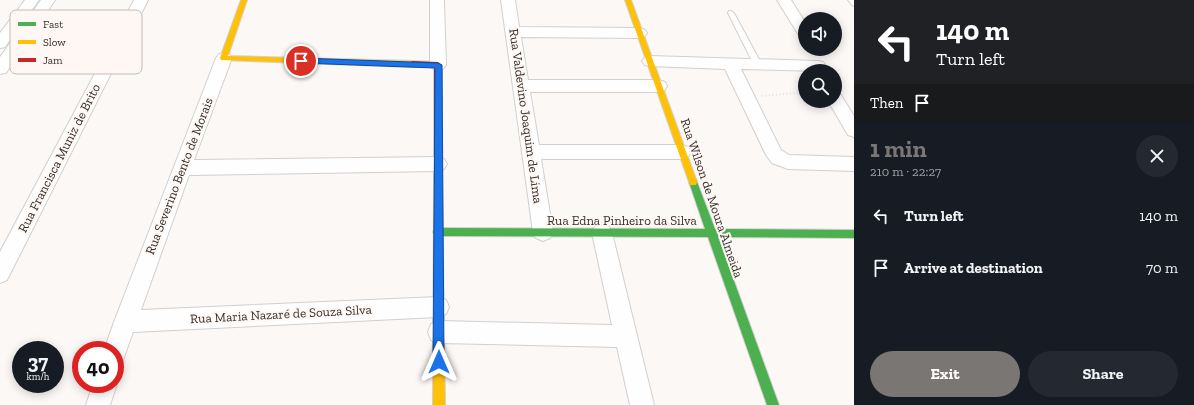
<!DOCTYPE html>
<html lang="en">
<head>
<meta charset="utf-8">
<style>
	body { margin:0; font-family:"Zilla Slab",serif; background:#242831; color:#f1f3f6; height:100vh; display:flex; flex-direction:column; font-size:15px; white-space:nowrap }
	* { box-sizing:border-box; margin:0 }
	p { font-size:13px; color:#9ea1a6 }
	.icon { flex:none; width:22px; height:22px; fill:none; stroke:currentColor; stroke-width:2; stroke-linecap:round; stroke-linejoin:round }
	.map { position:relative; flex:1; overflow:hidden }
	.drawer { display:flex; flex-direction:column; background:#171b24; width:340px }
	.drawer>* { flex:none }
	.hud { background:#202124; color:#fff; overflow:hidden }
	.tools { position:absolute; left:798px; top:12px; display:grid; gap:8px }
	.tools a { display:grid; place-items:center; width:44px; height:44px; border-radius:50%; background:#171b24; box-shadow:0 2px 10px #0003; font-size:20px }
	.speed { position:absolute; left:12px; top:341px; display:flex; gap:8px; font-size:20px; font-weight:700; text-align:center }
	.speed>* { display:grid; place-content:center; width:52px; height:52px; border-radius:50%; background:#171b24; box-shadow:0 2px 10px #0003; line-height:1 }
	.speed small { font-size:10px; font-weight:400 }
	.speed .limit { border:6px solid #d22; background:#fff; color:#111 }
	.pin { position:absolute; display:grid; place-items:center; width:34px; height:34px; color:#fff; margin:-17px; border:2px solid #fff; border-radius:50%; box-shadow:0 1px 4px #0007 }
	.me { position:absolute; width:44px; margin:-22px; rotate:0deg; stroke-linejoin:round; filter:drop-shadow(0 0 3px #0008) }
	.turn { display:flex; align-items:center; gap:14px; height:84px; padding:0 16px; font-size:18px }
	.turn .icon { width:52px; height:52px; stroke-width:2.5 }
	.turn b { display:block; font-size:28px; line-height:34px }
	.then { display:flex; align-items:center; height:38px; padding:0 16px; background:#0003; gap:8px; font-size:15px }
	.round { display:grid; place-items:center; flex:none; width:42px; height:42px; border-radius:21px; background:#242831 }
	.summary { display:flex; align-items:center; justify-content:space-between; height:68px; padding:0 16px }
	h1 { font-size:24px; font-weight:700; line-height:30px; color:#7a7673 }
	.primary-button { display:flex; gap:8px; margin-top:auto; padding:8px 16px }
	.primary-button a { flex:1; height:46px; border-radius:24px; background:#7a7673; color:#fff; font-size:16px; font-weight:700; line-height:46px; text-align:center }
	.primary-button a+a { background:#242831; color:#f1f3f6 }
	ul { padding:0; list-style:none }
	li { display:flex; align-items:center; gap:12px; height:52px; padding:0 16px }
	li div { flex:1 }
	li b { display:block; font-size:15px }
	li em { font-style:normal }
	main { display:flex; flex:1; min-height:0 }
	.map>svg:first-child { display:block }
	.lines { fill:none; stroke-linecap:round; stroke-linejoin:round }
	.lane-casing { stroke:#d3cfcd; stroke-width:2 }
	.street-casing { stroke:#d3cfcd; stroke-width:2 }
	.fast-casing { stroke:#d3cfcd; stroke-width:2 }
	.slow-casing { stroke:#d3cfcd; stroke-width:2 }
	.jam-casing { stroke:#d3cfcd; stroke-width:2 }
	.path { stroke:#e4e3e2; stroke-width:2; stroke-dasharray:1 2.5; stroke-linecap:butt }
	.lane { fill:#fefefe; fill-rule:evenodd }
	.street { fill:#fefefe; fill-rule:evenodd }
	.fast { fill:#4caf50; fill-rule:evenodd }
	.slow { fill:#ffc107; fill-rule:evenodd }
	.jam { fill:#c62828; fill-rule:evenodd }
	.route { fill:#1a73e8; stroke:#114b97 }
	.labels { text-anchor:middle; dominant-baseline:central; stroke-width:4; stroke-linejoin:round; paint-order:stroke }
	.street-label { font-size:13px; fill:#35302d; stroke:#fef7f3 }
	.key { fill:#fef7f3; stroke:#c2bbb8; stroke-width:1 }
	.key-label { font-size:11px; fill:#35302d }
</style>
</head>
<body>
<main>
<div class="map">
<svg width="854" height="405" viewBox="0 0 854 405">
	<rect width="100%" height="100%" fill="#fbf8f6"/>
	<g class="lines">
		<!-- lane casing -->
		<g class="lane-casing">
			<g id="lane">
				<polygon points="848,0 854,0 854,6 852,5"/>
				<polygon points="729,11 731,11 734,13 761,63 760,65 754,65 728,13"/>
			</g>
		</g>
		<!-- street casing -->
		<g class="street-casing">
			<g id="street">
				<polygon points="25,0 39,0 5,47 0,48 0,33"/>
				<polygon points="41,0 55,0 6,73 0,74 0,57"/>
				<polygon points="134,0 148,0 7,280 0,283 0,252"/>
				<polygon points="430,0 444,0 446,65 443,69 438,70 433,69 430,65"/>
				<polygon points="501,0 515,0 519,27 640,28 645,30 647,33 645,36 640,38 521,37 528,80 659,80 665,82 667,86 665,90 659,92 530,92 539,145 682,145 688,147 691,152 688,157 682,159 541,159 553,232 550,238 543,241 536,238 533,232"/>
				<polygon points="777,0 791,0 805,22 805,39 800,37"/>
				<polygon points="224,53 229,54 232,58 194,160 438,157 444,159 447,164 444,169 438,171 189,175 141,310 438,297 446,300 449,307 446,314 438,317 133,332 123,360 115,363 115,350 104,350 114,322 216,58 219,54"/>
				<polygon points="650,56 818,61 823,62 826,66 823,70 819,71 741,69 781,150 789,155 854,157 854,171 788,169 772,163 766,155 725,69 650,66 645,65 642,61 645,57"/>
				<polygon points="835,93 841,95 854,116 854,137 848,135 828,101 835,101"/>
				<polygon points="602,224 609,227 612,233 654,405 630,405 617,347 439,343 431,340 428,332 431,324 439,321 612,325 592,233 595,227"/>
				<polygon points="115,380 117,384 110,405 86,405 93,384 115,384"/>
			</g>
		</g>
		<!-- fast casing -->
		<g class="fast-casing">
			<polygon id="fast" points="693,178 696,179 697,182 715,229 854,230 854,238 718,237 779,405 767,405 708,237 438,236 435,235 433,232 435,229 438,228 705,229 689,182 690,179"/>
		</g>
		<!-- slow casing -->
		<g class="slow-casing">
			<g id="slow">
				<polygon points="241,0 247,0 228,56 412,61 416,64 412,67 221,60 220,58"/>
				<polygon points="625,0 631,0 697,182 696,185 690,185 689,182"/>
				<polygon points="438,179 441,180 442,183 445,405 433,405 434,183 435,180"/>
			</g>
		</g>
		<!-- jam casing -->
		<g class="jam-casing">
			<polygon id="jam" points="412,61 438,62 442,65 442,183 441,186 435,186 434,183 434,67 409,66 408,64"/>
		</g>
		<!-- path -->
		<polyline class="path" points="762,96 805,92"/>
		<!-- lane -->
		<use href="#lane" class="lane"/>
		<!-- street -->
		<use href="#street" class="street"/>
		<!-- fast -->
		<use href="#fast" class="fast"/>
		<!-- slow -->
		<use href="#slow" class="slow"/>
		<!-- jam -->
		<use href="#jam" class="jam"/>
	</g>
	<!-- route -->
	<polygon class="route" points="301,58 438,63 442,65 444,362 443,365 439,367 435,365 433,362 435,68 301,63 297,61"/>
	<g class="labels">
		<!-- street labels -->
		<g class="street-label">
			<text transform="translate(526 116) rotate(82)">Rua Valdevino Joaquim de Lima</text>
			<text transform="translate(59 158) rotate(-63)">Rua Francisca Muniz de Brito</text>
			<text transform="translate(179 176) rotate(-69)">Rua Severino Bento de Morais</text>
			<text transform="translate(712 198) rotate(71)">Rua Wilson de Moura Almeida</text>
			<text x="622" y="220">Rua Edna Pinheiro da Silva</text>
			<text transform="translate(281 314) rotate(-3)">Rua Maria Nazaré de Souza Silva</text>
		</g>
	</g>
	<!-- legend -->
	<rect x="10" y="10" width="132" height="64" rx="6" class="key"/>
	<rect x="18" y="22" width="18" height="4" fill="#4caf50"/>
	<rect x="18" y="40" width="18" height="4" fill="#ffc107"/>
	<rect x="18" y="58" width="18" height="4" fill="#c62828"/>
	<g class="key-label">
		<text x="43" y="28">Fast</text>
		<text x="43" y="46">Slow</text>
		<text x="43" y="64">Jam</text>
	</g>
</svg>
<div class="tools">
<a><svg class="icon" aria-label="sound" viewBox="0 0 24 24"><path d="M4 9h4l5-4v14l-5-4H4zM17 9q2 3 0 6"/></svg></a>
<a><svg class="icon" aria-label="search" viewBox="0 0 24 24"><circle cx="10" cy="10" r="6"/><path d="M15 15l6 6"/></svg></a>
</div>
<div class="speed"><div>37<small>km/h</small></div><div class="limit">40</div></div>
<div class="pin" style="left:301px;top:61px;background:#d93025"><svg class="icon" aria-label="arrive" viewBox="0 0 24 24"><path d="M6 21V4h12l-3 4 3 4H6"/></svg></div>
<svg class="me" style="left:439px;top:362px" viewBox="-20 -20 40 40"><path d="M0-17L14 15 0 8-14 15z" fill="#1a73e8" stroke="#fff" stroke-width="4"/></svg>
</div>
<section class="drawer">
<div class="hud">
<div class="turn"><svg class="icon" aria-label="left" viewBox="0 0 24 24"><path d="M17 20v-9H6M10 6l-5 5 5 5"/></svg><div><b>140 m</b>Turn left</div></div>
<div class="then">Then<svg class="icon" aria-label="arrive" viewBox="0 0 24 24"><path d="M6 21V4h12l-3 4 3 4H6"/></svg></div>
</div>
<div class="summary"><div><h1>1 min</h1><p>210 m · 22:27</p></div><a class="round"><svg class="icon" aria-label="close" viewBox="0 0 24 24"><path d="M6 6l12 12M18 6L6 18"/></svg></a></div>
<ul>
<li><svg class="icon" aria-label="left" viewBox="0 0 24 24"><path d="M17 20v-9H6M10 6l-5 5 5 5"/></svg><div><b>Turn left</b></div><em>140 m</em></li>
<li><svg class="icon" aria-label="arrive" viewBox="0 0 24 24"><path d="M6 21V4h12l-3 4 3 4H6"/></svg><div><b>Arrive at destination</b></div><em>70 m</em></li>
</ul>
<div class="primary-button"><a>Exit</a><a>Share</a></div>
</section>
</main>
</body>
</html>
